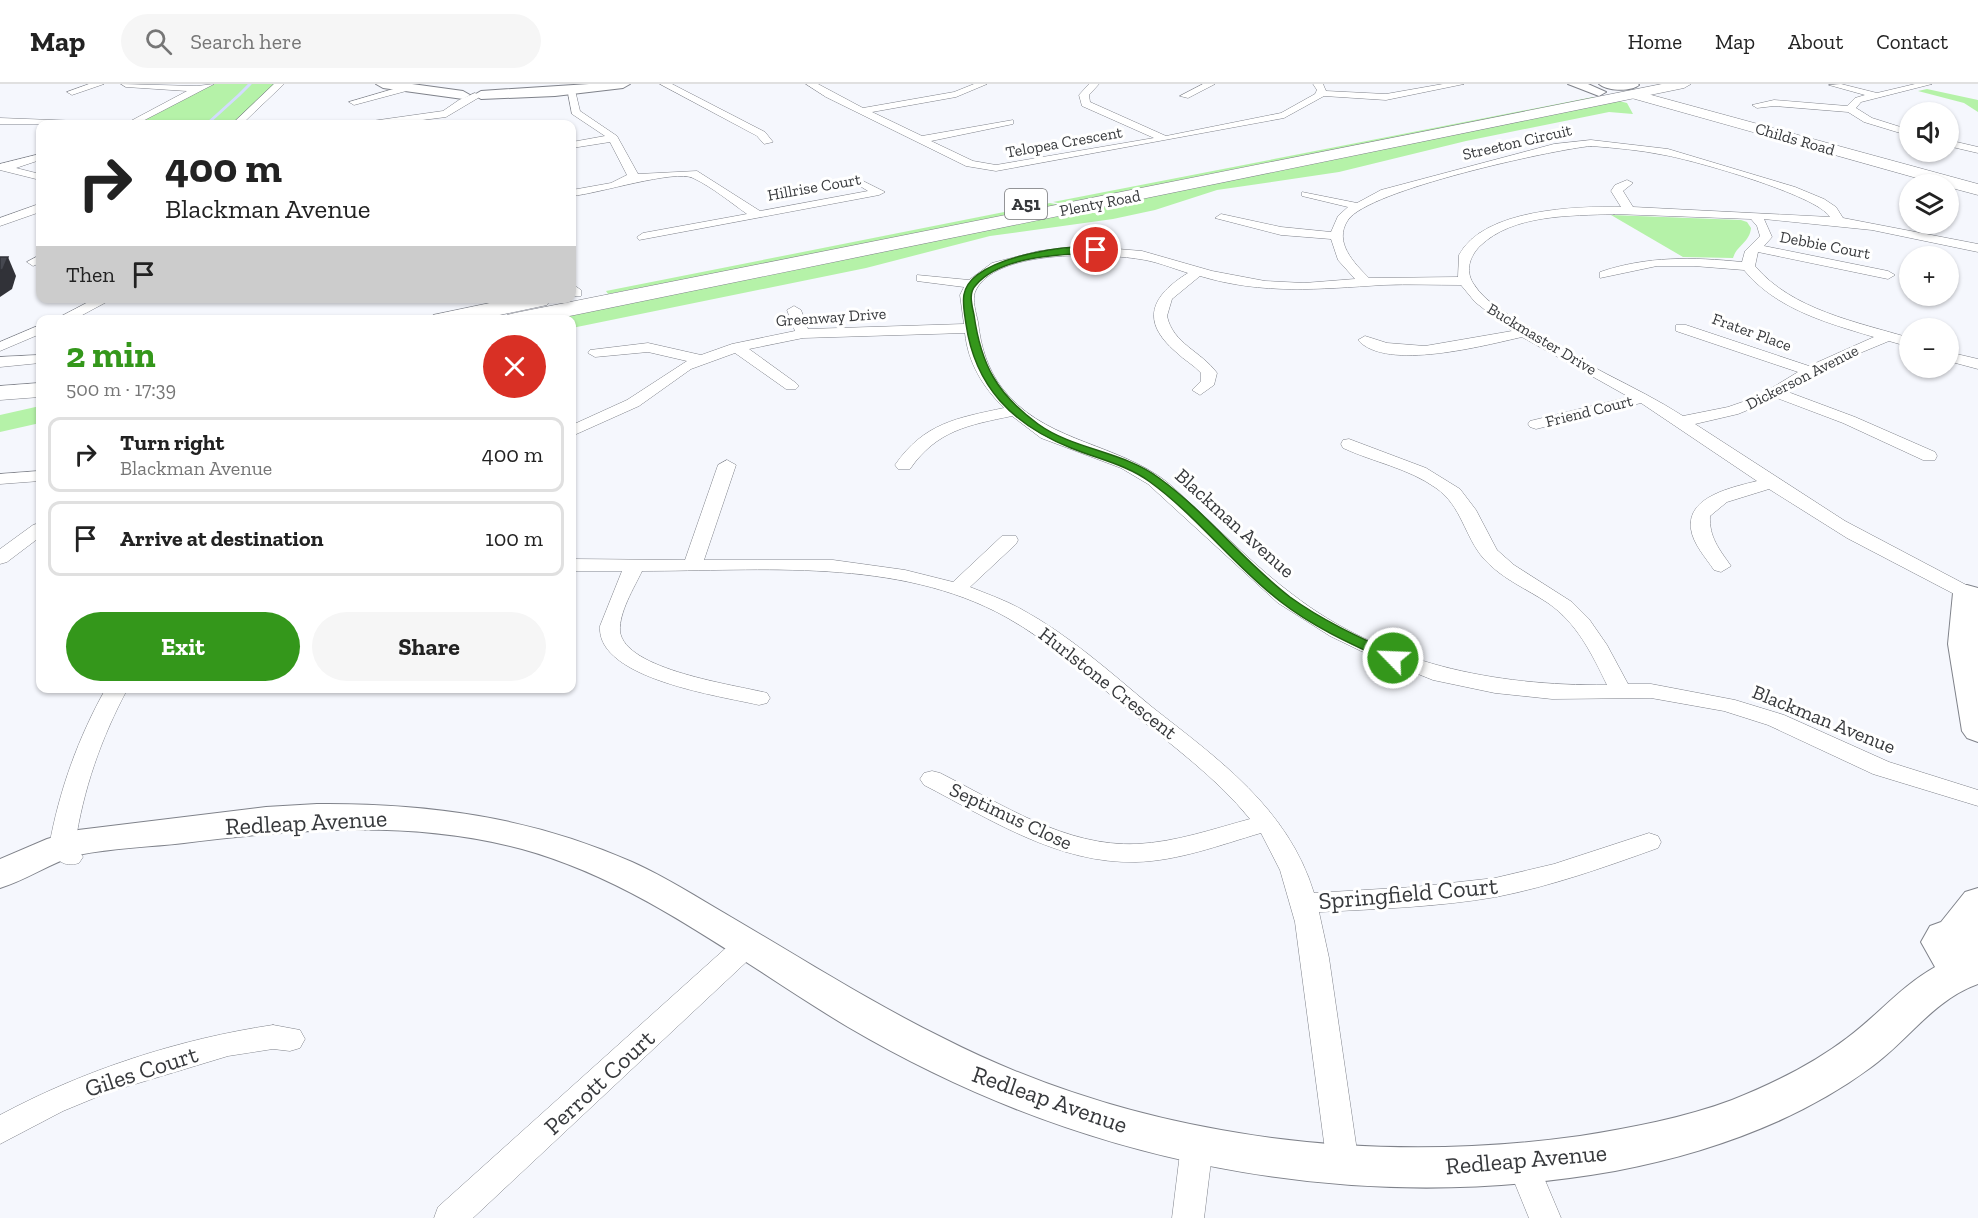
<!DOCTYPE html>
<html lang="en">
<head>
<meta charset="utf-8">
<style>
	body { margin:0; font-family:"Zilla Slab",serif; background:#f6f6f6; color:#222; height:100vh; display:flex; flex-direction:column; font-size:22px; white-space:nowrap }
	* { box-sizing:border-box; margin:0 }
	p { font-size:20px; color:#767676 }
	.icon { flex:none; width:33px; height:33px; fill:none; stroke:currentColor; stroke-width:2; stroke-linecap:round; stroke-linejoin:round }
	.map { position:relative; flex:1; overflow:hidden }
	.details { position:absolute; left:36px; top:231px; width:540px; height:378px; display:flex; flex-direction:column; background:#fff; border-radius:12px; box-shadow:0 2px 4px #0004 }
	.details>* { flex:none }
	.guide { position:absolute; left:36px; top:36px; width:540px; height:183px; border-radius:12px; box-shadow:0 2px 4px #0004; background:#fff; color:#222; overflow:hidden }
	.fabs { position:absolute; left:1899px; top:18px; display:grid; gap:12px }
	.fabs a { display:grid; place-items:center; width:60px; height:60px; border-radius:50%; background:#fff; box-shadow:0 2px 4px #0004; font-size:30px }
	.pin { position:absolute; display:grid; place-items:center; width:51px; height:51px; color:#fff; margin:-26px; border:3px solid #fff; border-radius:50%; box-shadow:0 2px 6px #0007 }
	.me { position:absolute; width:66px; margin:-33px; rotate:294deg; stroke-linejoin:round; filter:drop-shadow(0 0 4px #0008) }
	.turn { display:flex; align-items:center; gap:21px; height:126px; padding:0 30px; font-size:27px }
	.turn .icon { width:78px; height:78px; stroke-width:2.5 }
	.turn b { display:block; font-size:42px; line-height:51px }
	.then { display:flex; align-items:center; height:57px; padding:0 30px; background:#0003; gap:12px; font-size:22px }
	.round { display:grid; place-items:center; flex:none; width:63px; height:63px; border-radius:32px; background:#f6f6f6 }
	.headline { display:flex; align-items:center; justify-content:space-between; height:102px; padding:0 30px }
	h1 { font-size:36px; font-weight:800; line-height:45px; color:#34971b }
	.action { display:flex; gap:12px; margin-top:auto; padding:12px 30px }
	.action a { flex:1; height:69px; border-radius:36px; background:#34971b; color:#fff; font-size:24px; font-weight:800; line-height:69px; text-align:center }
	.action a+a { background:#f6f6f6; color:#222 }
	ul { padding:0; list-style:none }
	li { display:flex; align-items:center; gap:18px; height:75px; margin:0 12px 9px; padding:0 18px; border:3px solid #e0e0e0; border-radius:12px }
	li div { flex:1 }
	li b { display:block; font-size:22px }
	li em { font-style:normal }
	header { display:flex; align-items:center; gap:36px; box-sizing:border-box; height:84px; padding:0 30px; background:#fff; border-bottom:2px solid #e0e0e0 }
	header strong { font-size:28px }
	nav { display:flex; gap:33px; margin-inline-start:auto; font-size:21px }
	.search { width:420px; height:54px; background:#f6f6f6; display:flex; align-items:center; gap:15px; box-sizing:border-box; padding:0 21px; border-radius:33px; color:#767676; font-size:22px }
	.map>svg:first-child { display:block }
	.green { fill:#b5f2a8 }
	.lines { fill:none; stroke-linecap:round; stroke-linejoin:round }
	.stream { stroke:#d2dcfe; stroke-width:3 }
	.street-casing { stroke:#7f828a; stroke-width:1 }
	.secondary-casing { stroke:#7f828a; stroke-width:2 }
	.primary-casing { stroke:#7f828a; stroke-width:1 }
	.highway-casing { stroke:#7f828a; stroke-width:1 }
	.street { fill:#fff; fill-rule:evenodd }
	.secondary { fill:#fff; fill-rule:evenodd }
	.primary { fill:#fff; fill-rule:evenodd }
	.highway { fill:#fff; fill-rule:evenodd }
	.shaded-wall { fill:#313238 }
	.building { fill:#464850; stroke:#313238; stroke-width:1.5 }
	.route { fill:#34971b; stroke:#226212; stroke-width:1.5 }
	.labels { text-anchor:middle; dominant-baseline:central; stroke-width:6; stroke-linejoin:round; paint-order:stroke }
	.far-street-label { font-size:16px; fill:#37393c; stroke:#fff }
	.shield { fill:#fff; stroke:#737476; stroke-width:1.5 }
	.shield-label { font-size:18px; font-weight:bold; fill:#37393c }
	.street-label { font-size:20px; fill:#37393c; stroke:#fff }
	.near-street-label { font-size:24px; fill:#37393c; stroke:#fff }
</style>
</head>
<body>
<header>
<strong>Map</strong>
<div class="search"><svg class="icon" aria-label="search" viewBox="0 0 24 24"><circle cx="10" cy="10" r="6"/><path d="M15 15l6 6"/></svg>Search here</div>
<nav><a>Home</a><a>Map</a><a>About</a><a>Contact</a></nav>
</header>
<div class="map">
<svg width="1978" height="1134" viewBox="0 0 1978 1134">
	<rect width="100%" height="100%" fill="#f5f7fd"/>
	<!-- green -->
	<g class="green">
		<polygon points="213,0 275,0 233,40 134,40"/>
		<polygon points="1927,5 1978,16 1978,28 1964,19 1918,7"/>
		<polygon points="1593,13 1601,14 1067,121 1053,118"/>
		<polygon points="1619,17 1627,19 1633,30 1609,28 1466,57 1339,88 1217,106 1155,126 1113,135 990,152 866,184 572,244 572,236 541,236"/>
		<polygon points="1050,119 1065,122 608,210 606,207"/>
		<path d="M 1611,131 L 1741,136 L 1747,138 L 1751,144 C 1750,158 1737,161 1733,174 L 1683,173 Z"/>
		<polygon points="40,322 40,339 0,348 0,331"/>
	</g>
	<g class="lines">
		<!-- stream -->
		<g class="stream">
			<polyline points="240,10 250,0"/>
			<polyline points="207,40 239,11"/>
		</g>
		<!-- street casing -->
		<g class="street-casing">
			<g id="street">
				<polygon points="89,0 104,0 72,11 67,8"/>
				<polygon points="121,0 197,2 214,0 137,40 125,40 187,7 126,3"/>
				<polygon points="274,0 284,0 242,40 232,40"/>
				<polygon points="660,0 672,0 765,48 773,58 764,60 757,52"/>
				<polygon points="806,0 818,0 863,24 954,8 974,0 987,0 956,13 872,28 922,52 1013,36 1013,40 931,57 973,77 996,81 1154,54 1082,22 1079,11 1089,0 1099,0 1089,11 1090,18 1166,52 1281,29 1315,10 1317,6 1313,0 1323,0 1326,7 1386,10 1443,0 1464,0 1386,16 1324,12 1284,34 996,87 966,82 826,13"/>
				<polygon points="1203,0 1215,0 1188,14 1180,12"/>
				<polygon points="1841,0 1877,9 1915,0 1932,0 1861,18 1856,24 1872,34 1910,46 1910,52 1864,38 1848,28 1774,22 1757,24 1752,21 1774,16 1847,22 1855,14 1865,11 1829,1"/>
				<polygon points="407,1 412,4 410,6 354,21 349,18"/>
				<path d="M 567,4 L 575,6 L 580,27 L 617,52 L 638,90 L 697,87 L 760,127 L 868,107 L 855,99 L 861,96 L 885,108 L 879,111 L 639,156 L 637,153 L 643,149 L 747,130 C 730,118 712,103 693,94 C 675,85 597,110 572,112 L 572,106 L 611,99 L 627,91 L 610,58 L 572,64 L 572,58 L 605,52 L 572,30 Z"/>
				<polygon points="475,9 480,12 478,14 446,33 391,40 367,40 372,37 443,27 459,16"/>
				<polygon points="0,34 79,37 84,40 0,40"/>
				<path d="M 1591,56 L 1668,65 L 1795,103 L 1824,115 L 1836,123 L 1843,134 L 1978,160 L 1978,168 L 1872,146 L 1764,135 L 1772,153 L 1764,162 L 1888,187 L 1895,191 L 1888,195 L 1758,168 L 1755,182 C 1792,226 1857,238 1910,254 L 1910,263 L 1889,257 L 1831,281 L 1788,308 L 1855,333 L 1935,368 L 1937,372 L 1935,376 L 1923,376 L 1843,339 L 1777,314 L 1738,330 L 1695,340 L 1845,437 L 1972,504 L 1975,508 L 1972,512 L 1958,512 L 1847,454 L 1769,405 L 1727,418 L 1710,432 C 1709,453 1719,465 1731,482 L 1721,488 L 1714,486 C 1706,474 1693,460 1691,445 C 1686,412 1734,403 1757,397 L 1641,319 L 1536,345 L 1530,343 L 1528,340 L 1530,337 L 1629,313 L 1522,253 C 1486,261 1386,288 1358,256 L 1365,252 L 1387,259 L 1425,262 L 1512,247 L 1475,218 L 1461,201 C 1435,201 1409,200 1383,201 C 1319,205 1263,211 1200,192 L 1172,215 L 1167,232 C 1173,260 1201,267 1217,289 L 1214,301 L 1200,311 L 1192,306 L 1201,297 L 1201,289 C 1194,281 1184,276 1176,268 C 1140,237 1151,212 1188,189 C 1172,184 1155,177 1139,175 C 1101,169 993,165 975,208 C 972,216 976,229 978,238 C 981,263 987,284 1002,304 C 1041,355 1107,358 1157,391 C 1170,399 1181,411 1192,421 C 1225,451 1257,484 1292,510 C 1382,580 1495,602 1607,601 C 1592,570 1577,539 1548,519 C 1527,505 1502,495 1484,475 C 1464,452 1462,422 1436,404 C 1408,384 1373,378 1343,364 L 1341,360 L 1343,356 L 1349,355 L 1426,384 L 1460,405 L 1476,426 L 1497,466 L 1514,481 L 1572,518 L 1589,535 L 1607,561 L 1628,600 L 1651,600 L 1735,616 L 1784,631 L 1889,678 L 1978,706 L 1978,722 L 1873,690 L 1768,641 L 1724,627 L 1651,614 L 1552,615 L 1495,609 L 1433,596 L 1361,567 L 1330,552 L 1278,519 L 1148,400 L 1121,384 L 1041,354 L 1012,332 C 969,341 937,346 910,385 L 898,385 L 895,381 C 924,339 957,334 1004,324 C 983,303 968,279 965,249 L 803,254 L 749,265 L 796,299 L 799,302 L 796,305 L 786,305 L 735,269 L 691,285 L 639,322 L 572,352 L 572,341 L 627,316 L 687,277 L 648,268 L 595,273 L 588,269 L 590,266 L 648,259 L 701,271 L 732,260 L 795,247 L 787,226 L 794,222 L 801,226 L 808,245 L 964,240 L 960,211 L 964,203 L 917,197 L 917,191 L 969,196 L 992,179 L 1039,167 L 1081,162 L 1142,167 L 1212,187 L 1265,197 L 1304,199 L 1355,195 L 1338,176 L 1331,155 L 1281,151 L 1215,134 L 1221,130 L 1281,143 L 1331,148 L 1338,132 L 1348,123 L 1302,112 L 1302,108 L 1357,119 L 1381,106 L 1554,60 ZM 1591,62 C 1616,64 1640,66 1664,71 C 1693,76 1817,111 1830,133 L 1633,123 L 1623,107 L 1633,99 L 1627,96 L 1615,101 L 1611,107 L 1621,123 C 1576,122 1483,125 1459,171 L 1458,193 L 1369,194 C 1354,179 1333,158 1348,136 C 1368,106 1551,66 1591,62 ZM 1614,130 L 1751,135 L 1757,142 L 1760,152 L 1745,167 L 1742,178 C 1693,173 1647,172 1600,188 L 1600,194 L 1657,182 L 1694,182 L 1744,186 C 1776,225 1827,239 1874,253 L 1809,282 L 1686,241 L 1676,241 L 1676,247 L 1798,288 L 1757,313 L 1728,323 L 1683,332 C 1635,301 1578,280 1533,246 C 1514,232 1487,222 1473,199 C 1465,186 1470,172 1480,162 C 1513,130 1570,132 1614,130 Z"/>
				<polygon points="1948,56 1978,63 1978,69 1948,62"/>
				<polygon points="40,70 40,76 16,84 40,90 40,96 0,86 0,80"/>
				<polygon points="36,121 40,121 40,128 0,142 0,134"/>
				<polygon points="40,171 40,179 33,182 27,178"/>
				<polygon points="572,200 581,206 581,212 572,212"/>
				<polygon points="96,214 114,214 73,236 54,236"/>
				<polygon points="40,241 40,250 0,267 0,258"/>
				<polygon points="1948,268 1978,275 1978,285 1948,277"/>
				<polygon points="40,271 40,279 0,283 0,273"/>
				<path d="M 727,376 L 736,381 L 704,476 L 833,476 L 905,486 L 953,498 L 1002,452 L 1016,452 L 1018,456 L 1016,460 L 970,503 C 987,510 1005,516 1021,525 C 1069,551 1110,588 1152,623 C 1218,675 1288,724 1314,809 L 1414,803 L 1495,794 L 1554,780 L 1649,749 L 1658,752 L 1661,758 L 1658,764 C 1605,783 1552,802 1496,813 C 1438,823 1378,825 1319,828 L 1329,874 L 1359,1081 L 1354,1091 L 1343,1095 L 1332,1091 L 1327,1081 L 1295,838 L 1280,786 L 1261,749 C 1220,761 1178,777 1136,778 C 1058,780 990,735 924,701 L 920,695 L 924,689 L 932,687 L 940,689 C 1002,720 1065,763 1137,760 C 1176,758 1213,745 1250,735 C 1216,693 1171,661 1129,626 C 1089,594 1051,558 1006,533 C 898,473 761,487 642,487 C 634,504 619,528 620,547 C 624,586 736,601 767,609 L 770,614 L 767,619 L 759,621 C 721,612 596,595 600,542 L 622,487 L 572,487 L 572,475 L 685,476 L 718,381 Z"/>
				<polygon points="40,387 40,397 0,400 0,390"/>
				<polygon points="40,439 40,453 7,478 0,480 0,465 33,441"/>
				<path d="M 106,604 L 128,604 C 101,654 83,706 75,761 L 83,773 L 79,779 C 63,784 57,776 49,763 C 59,707 78,654 106,604 Z"/>
				<polygon points="747,850 757,854 761,861 757,868 473,1134 434,1134 438,1123 737,854"/>
				<path d="M 273,941 L 300,946 L 305,955 L 300,964 L 290,967 L 273,965 L 228,972 L 109,1008 L 63,1027 L 0,1060 L 0,1031 C 84,986 179,955 273,941 Z"/>
				<polygon points="1197,1047 1208,1051 1213,1061 1204,1134 1172,1134 1181,1061 1186,1051"/>
				<polygon points="1523,1066 1534,1070 1561,1134 1529,1134 1507,1080 1512,1070"/>
			</g>
		</g>
		<!-- secondary casing -->
		<g class="secondary-casing">
			<g id="secondary">
				<polygon points="376,0 412,0 463,7 470,11 463,15 383,4"/>
				<polygon points="589,0 630,0 623,4 555,12 481,15 474,11 481,7"/>
				<polygon points="1568,0 1588,0 1606,8 1599,12"/>
				<path d="M 1599,0 L 1638,0 L 1639,1 C 1631,8 1607,7 1599,0 Z"/>
				<polygon points="1967,501 1978,504 1978,658 1967,654 1962,647 1948,560 1953,509 1957,503"/>
				<path d="M 317,720 C 426,719 531,733 632,778 C 666,793 698,814 731,833 C 801,874 870,918 943,954 C 1137,1053 1365,1082 1580,1052 C 1630,1044 1684,1034 1732,1016 C 1772,1000 1813,980 1847,954 C 1878,931 1901,902 1935,883 L 1921,858 L 1930,842 L 1941,838 L 1965,808 L 1978,804 L 1978,900 C 1933,916 1908,957 1870,984 C 1797,1038 1704,1070 1615,1087 C 1349,1134 1079,1079 848,943 C 743,880 642,798 522,765 C 410,735 297,745 184,759 C 149,763 112,764 78,771 C 51,778 27,796 0,804 L 0,775 L 47,755 L 78,746 L 266,723 Z"/>
			</g>
		</g>
		<!-- primary casing -->
		<g class="primary-casing">
			<polygon id="primary" points="1633,6 1978,100 1978,111 1948,103 1948,100 1938,100 1628,13 1626,10"/>
		</g>
		<!-- highway casing -->
		<g class="highway-casing">
			<g id="highway">
				<polygon points="1662,0 1691,0 1684,4 550,236 504,236 507,231 515,229"/>
				<polygon points="514,214 550,216 547,221 476,236 430,236 433,231"/>
				<polygon points="40,299 40,313 0,316 0,302"/>
			</g>
		</g>
		<!-- street -->
		<use href="#street" class="street"/>
		<!-- secondary -->
		<use href="#secondary" class="secondary"/>
		<!-- primary -->
		<use href="#primary" class="primary"/>
		<!-- highway -->
		<use href="#highway" class="highway"/>
	</g>
	<!-- shaded-wall -->
	<polygon class="shaded-wall" points="8,173 16,192 12,205 0,213 0,187"/>
	<!-- building -->
	<polygon class="building" points="0,173 8,173 3,185 0,187"/>
	<!-- route -->
	<path class="route" d="M 1099,164 L 1096,169 C 1062,170 1000,172 976,201 C 968,209 972,221 974,231 C 981,281 997,310 1038,340 C 1074,366 1123,367 1159,394 C 1206,428 1243,477 1290,513 C 1323,537 1361,554 1398,571 L 1398,577 L 1388,577 C 1351,560 1313,543 1281,518 C 1234,482 1198,433 1150,398 C 1127,381 1098,375 1071,364 C 1013,341 975,303 966,240 C 963,219 959,205 977,191 C 1003,171 1067,160 1099,164 Z"/>
	<g class="labels">
		<!-- far-street labels -->
		<g class="far-street-label">
			<text transform="translate(1795 55) rotate(16)">Childs Road</text>
			<text transform="translate(1064 58) rotate(-10)">Telopea Crescent</text>
			<text transform="translate(1517 58) rotate(-13)">Streeton Circuit</text>
			<text transform="translate(814 103) rotate(-10)">Hillrise Court</text>
			<text transform="translate(1100 119) rotate(-11)">Plenty Road</text>
			<text transform="translate(1825 161) rotate(11)">Debbie Court</text>
			<text transform="translate(831 233) rotate(-4)">Greenway Drive</text>
			<text transform="translate(1752 248) rotate(20)">Frater Place</text>
			<text transform="translate(1542 255) rotate(31)">Buckmaster Drive</text>
			<text transform="translate(1802 293) rotate(-27)">Dickerson Avenue</text>
			<text transform="translate(1589 327) rotate(-14)">Friend Court</text>
		</g>
		<!-- shield labels -->
		<rect class="shield" x="1005" y="105" width="42" height="30" rx="4.5"/>
		<g class="shield-label">
			<text x="1026" y="120">A51</text>
		</g>
		<!-- street labels -->
		<g class="street-label">
			<text transform="translate(1235 439) rotate(42)">Blackman Avenue</text>
			<text transform="translate(1108 599) rotate(38)">Hurlstone Crescent</text>
			<text transform="translate(1824 635) rotate(22)">Blackman Avenue</text>
			<text transform="translate(1011 732) rotate(25)">Septimus Close</text>
		</g>
		<!-- near-street labels -->
		<g class="near-street-label">
			<text transform="translate(306 738) rotate(-3)">Redleap Avenue</text>
			<text transform="translate(1408 809) rotate(-5)">Springfield Court</text>
			<text transform="translate(141 987) rotate(-18)">Giles Court</text>
			<text transform="translate(599 998) rotate(-43)">Perrott Court</text>
			<text transform="translate(1050 1015) rotate(19)">Redleap Avenue</text>
			<text transform="translate(1526 1075) rotate(-5)">Redleap Avenue</text>
		</g>
	</g>
</svg>
<div class="fabs">
<a><svg class="icon" aria-label="sound" viewBox="0 0 24 24"><path d="M4 9h4l5-4v14l-5-4H4zM17 9q2 3 0 6"/></svg></a>
<a><svg class="icon" aria-label="layers" viewBox="0 0 24 24"><path d="M12 4l9 5-9 5-9-5zM3 14l9 5 9-5"/></svg></a>
<a>+</a>
<a>−</a>
</div>
<div class="pin" style="left:1096px;top:166px;background:#d93025"><svg class="icon" aria-label="arrive" viewBox="0 0 24 24"><path d="M6 21V4h12l-3 4 3 4H6"/></svg></div>
<svg class="me" style="left:1393px;top:574px" viewBox="-20 -20 40 40"><circle r="17" fill="#34971b" stroke="#fff" stroke-width="3"/><path d="M0-11L8 9 0 5-8 9z" fill="#fff"/></svg>
<div class="guide">
<div class="turn"><svg class="icon" aria-label="right" viewBox="0 0 24 24"><path d="M7 20v-9h11M14 6l5 5-5 5"/></svg><div><b>400 m</b>Blackman Avenue</div></div>
<div class="then">Then<svg class="icon" aria-label="arrive" viewBox="0 0 24 24"><path d="M6 21V4h12l-3 4 3 4H6"/></svg></div>
</div>
<section class="details">
<div class="headline"><div><h1>2 min</h1><p>500 m · 17:39</p></div><a class="round" style="background:#d93025;color:#fff"><svg class="icon" aria-label="close" viewBox="0 0 24 24"><path d="M6 6l12 12M18 6L6 18"/></svg></a></div>
<ul>
<li><svg class="icon" aria-label="right" viewBox="0 0 24 24"><path d="M7 20v-9h11M14 6l5 5-5 5"/></svg><div><b>Turn right</b><p>Blackman Avenue</p></div><em>400 m</em></li>
<li><svg class="icon" aria-label="arrive" viewBox="0 0 24 24"><path d="M6 21V4h12l-3 4 3 4H6"/></svg><div><b>Arrive at destination</b></div><em>100 m</em></li>
</ul>
<div class="action"><a>Exit</a><a>Share</a></div>
</section>
</div>
</body>
</html>
